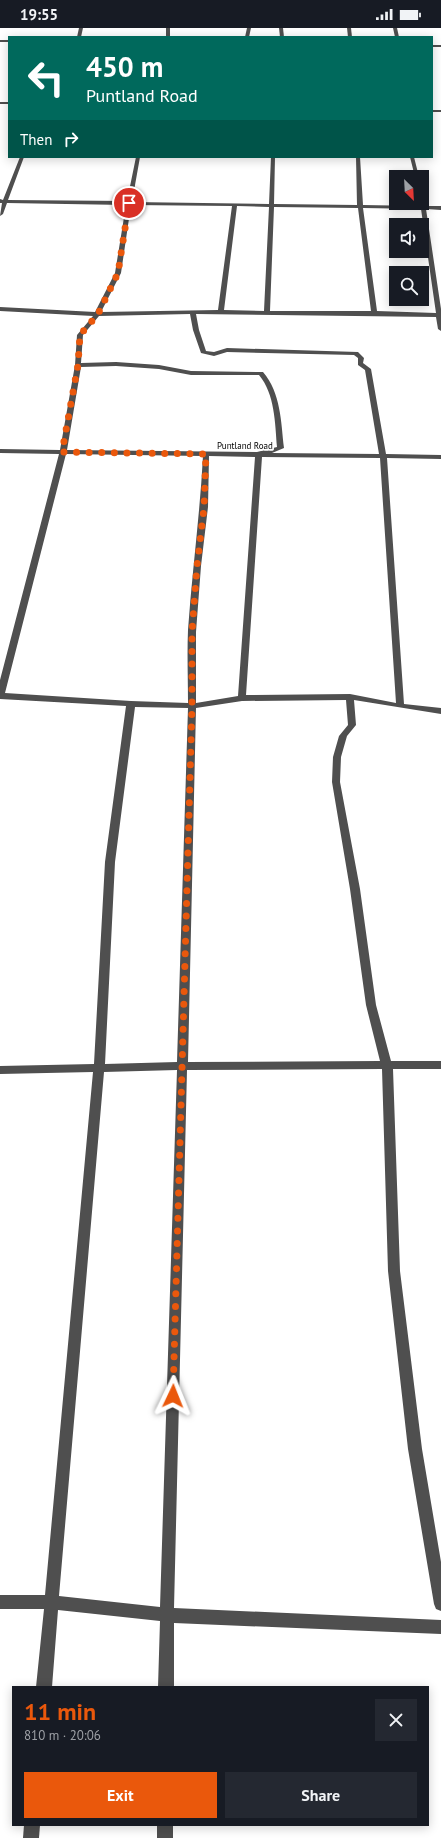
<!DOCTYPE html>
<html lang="en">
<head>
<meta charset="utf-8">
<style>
	body { margin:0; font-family:"PT Sans",sans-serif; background:#242831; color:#f1f3f6; height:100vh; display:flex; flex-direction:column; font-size:15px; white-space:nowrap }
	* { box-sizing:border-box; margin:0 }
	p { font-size:13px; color:#9ea1a6 }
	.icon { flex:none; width:22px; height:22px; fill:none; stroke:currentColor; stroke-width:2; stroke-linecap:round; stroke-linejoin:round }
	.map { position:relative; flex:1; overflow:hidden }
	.drawer { position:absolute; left:12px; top:1658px; width:417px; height:140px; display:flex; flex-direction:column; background:#171b24; border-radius:0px; box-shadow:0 2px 10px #0003 }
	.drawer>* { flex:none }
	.top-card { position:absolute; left:8px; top:8px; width:425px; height:122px; border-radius:0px; box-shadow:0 2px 10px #0003; background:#00695c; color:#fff; overflow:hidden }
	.needle { width:26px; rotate:156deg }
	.buttons { position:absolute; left:389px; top:142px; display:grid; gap:8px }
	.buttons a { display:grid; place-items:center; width:40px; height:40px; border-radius:0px; background:#171b24; box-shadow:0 2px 10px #0003; font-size:20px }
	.pin { position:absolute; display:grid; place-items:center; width:34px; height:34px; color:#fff; margin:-17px; border:2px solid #fff; border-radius:50%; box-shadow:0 1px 4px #0007 }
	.me { position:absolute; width:44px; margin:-22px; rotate:2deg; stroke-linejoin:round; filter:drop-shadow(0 0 3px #0008) }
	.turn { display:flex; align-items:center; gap:14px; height:84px; padding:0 12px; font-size:18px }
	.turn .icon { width:52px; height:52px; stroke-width:2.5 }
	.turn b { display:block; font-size:28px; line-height:34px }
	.then { display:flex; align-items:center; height:38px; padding:0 12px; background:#0003; gap:8px; font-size:15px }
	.round { display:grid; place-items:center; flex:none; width:42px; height:42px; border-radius:0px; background:#242831 }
	.overview { display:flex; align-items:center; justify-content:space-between; height:68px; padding:0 12px }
	h1 { font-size:24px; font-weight:800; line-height:30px; color:#ea580c }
	.action { display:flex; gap:8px; margin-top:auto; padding:8px 12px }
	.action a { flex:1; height:46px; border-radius:0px; background:#ea580c; color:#fff; font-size:16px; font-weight:800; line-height:46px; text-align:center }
	.action a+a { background:#242831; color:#f1f3f6 }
	.status { display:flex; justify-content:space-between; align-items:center; height:28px; padding:0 20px; background:#171b24; direction:ltr }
	.status svg { height:11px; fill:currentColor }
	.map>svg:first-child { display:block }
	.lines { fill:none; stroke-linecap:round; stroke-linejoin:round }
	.minor { fill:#4f4f4f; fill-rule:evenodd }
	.route { stroke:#ea580c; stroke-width:7; stroke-dasharray:0 12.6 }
	.labels { text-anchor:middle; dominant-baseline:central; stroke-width:3.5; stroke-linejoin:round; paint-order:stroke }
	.far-street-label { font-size:9px; fill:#000; stroke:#fff }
</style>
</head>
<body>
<div class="status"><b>19:55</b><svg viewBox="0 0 49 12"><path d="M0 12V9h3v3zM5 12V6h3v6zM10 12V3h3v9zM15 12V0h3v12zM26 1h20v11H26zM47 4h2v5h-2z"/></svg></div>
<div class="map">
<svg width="441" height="1810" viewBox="0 0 441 1810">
	<rect width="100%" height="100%" fill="#fff"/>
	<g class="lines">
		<!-- minor -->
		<g class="minor">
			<polygon points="79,0 83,0 81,9 77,9"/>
			<rect x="166" y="0" width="4" height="9"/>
			<polygon points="247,0 251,0 249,9 245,9"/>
			<polygon points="279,0 283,0 284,9 280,9"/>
			<polygon points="347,0 351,0 352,9 348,9"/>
			<polygon points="393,0 397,0 399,9 395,9"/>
			<rect x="0" y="12" width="9" height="2"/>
			<rect x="432" y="17" width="9" height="2"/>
			<rect x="0" y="74" width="9" height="2"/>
			<rect x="432" y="82" width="9" height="2"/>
			<path d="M 20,129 L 24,129 L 8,172 L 127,173 L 136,129 L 140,129 L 132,174 L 269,176 L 271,129 L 275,129 L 274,176 L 357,177 L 356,129 L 360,129 L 363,177 L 421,178 L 422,168 L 425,170 L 426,178 L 441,178 L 441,182 L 426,181 L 441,281 L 441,303 L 438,301 L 436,289 L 196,286 L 199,302 L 206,323 L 214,324 L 227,320 L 358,324 L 364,330 L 363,335 L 371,341 L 386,426 L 441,427 L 441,431 L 387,430 L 404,676 L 441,680 L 441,686 L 354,672 L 356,697 L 347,708 L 341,729 L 340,754 L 360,861 L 376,977 L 391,1033 L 441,1033 L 441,1041 L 393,1041 L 400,1243 L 422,1421 L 441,1534 L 441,1583 L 436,1581 L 434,1576 L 408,1421 L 388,1243 L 382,1041 L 187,1042 L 174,1580 L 441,1592 L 441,1606 L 174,1595 L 174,1659 L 158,1659 L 160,1593 L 58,1582 L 52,1659 L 36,1659 L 44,1581 L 0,1581 L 0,1567 L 45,1567 L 93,1044 L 0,1046 L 0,1038 L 94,1036 L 105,834 L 126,678 L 0,671 L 0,652 L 59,426 L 0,425 L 0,421 L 60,422 L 75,337 L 77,307 L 93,288 L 0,283 L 0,279 L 95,284 L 115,245 L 126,177 L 7,175 L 3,186 L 0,188 L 2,175 L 0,175 L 0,171 L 3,172 ZM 131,177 L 232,178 L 218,282 L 101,284 L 121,245 ZM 237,178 L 269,179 L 264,283 L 224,282 ZM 274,179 L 358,180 L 371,283 L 270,283 ZM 363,180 L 421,181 L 436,285 L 377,283 ZM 190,286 L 193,302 L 201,325 L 214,328 L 227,324 L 354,327 L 358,330 L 358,337 L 365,342 L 379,426 L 272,425 L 284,420 C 281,394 281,365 263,344 L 191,343 L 159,337 L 116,334 L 81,335 L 83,307 L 99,288 ZM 116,338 L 159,341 L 191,347 L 259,347 C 275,366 275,395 277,419 L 257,424 L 67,422 L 81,339 ZM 66,426 L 203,428 C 200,486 192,544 188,602 C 187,626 188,651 188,675 L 131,673 L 5,665 ZM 209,428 L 255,429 L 238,668 L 196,675 L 196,604 L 201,538 L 208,479 ZM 262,429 L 380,430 L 396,675 L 350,666 L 246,667 ZM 346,672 L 348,697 L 339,708 L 333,729 L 332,754 L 350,861 L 366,977 L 380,1033 L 188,1034 L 196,680 L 242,673 ZM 135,679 L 188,680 L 177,1034 L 105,1036 L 115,834 ZM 177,1042 L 160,1579 L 59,1568 L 104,1044 Z"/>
			<polygon points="410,129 414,129 419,149 415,149"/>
			<polygon points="24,1797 40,1797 39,1810 23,1810"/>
			<rect x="157" y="1797" width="16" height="13"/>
		</g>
	</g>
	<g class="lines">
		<!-- route -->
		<polyline class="route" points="129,175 118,245 98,286 80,307 78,337 62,424 206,426 204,480 197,538 192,604 192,678 173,1368"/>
	</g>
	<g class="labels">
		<!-- far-street labels -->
		<g class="far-street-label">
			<text x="245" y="417">Puntland Road</text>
		</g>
	</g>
</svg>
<div class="buttons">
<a><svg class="needle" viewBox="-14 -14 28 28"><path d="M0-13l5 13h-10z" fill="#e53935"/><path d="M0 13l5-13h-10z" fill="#9ea1a6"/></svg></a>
<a><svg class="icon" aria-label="sound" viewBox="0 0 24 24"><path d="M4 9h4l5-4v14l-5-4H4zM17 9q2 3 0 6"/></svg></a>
<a><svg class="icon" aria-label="search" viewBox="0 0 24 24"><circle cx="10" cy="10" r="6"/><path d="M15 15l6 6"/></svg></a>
</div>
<div class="pin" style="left:129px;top:175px;background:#d93025"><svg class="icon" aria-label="arrive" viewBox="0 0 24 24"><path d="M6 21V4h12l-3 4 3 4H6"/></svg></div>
<svg class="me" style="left:173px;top:1368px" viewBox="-20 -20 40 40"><path d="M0-17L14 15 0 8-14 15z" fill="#ea580c" stroke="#fff" stroke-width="4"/></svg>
<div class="top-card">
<div class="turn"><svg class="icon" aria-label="left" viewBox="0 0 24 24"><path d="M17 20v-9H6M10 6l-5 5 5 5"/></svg><div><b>450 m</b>Puntland Road</div></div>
<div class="then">Then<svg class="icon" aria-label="right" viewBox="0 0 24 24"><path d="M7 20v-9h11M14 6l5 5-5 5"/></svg></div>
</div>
<section class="drawer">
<div class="overview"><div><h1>11 min</h1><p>810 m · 20:06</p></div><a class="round"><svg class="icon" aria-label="close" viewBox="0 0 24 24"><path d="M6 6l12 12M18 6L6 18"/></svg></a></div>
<div class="action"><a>Exit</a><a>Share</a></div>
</section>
</div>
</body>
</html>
